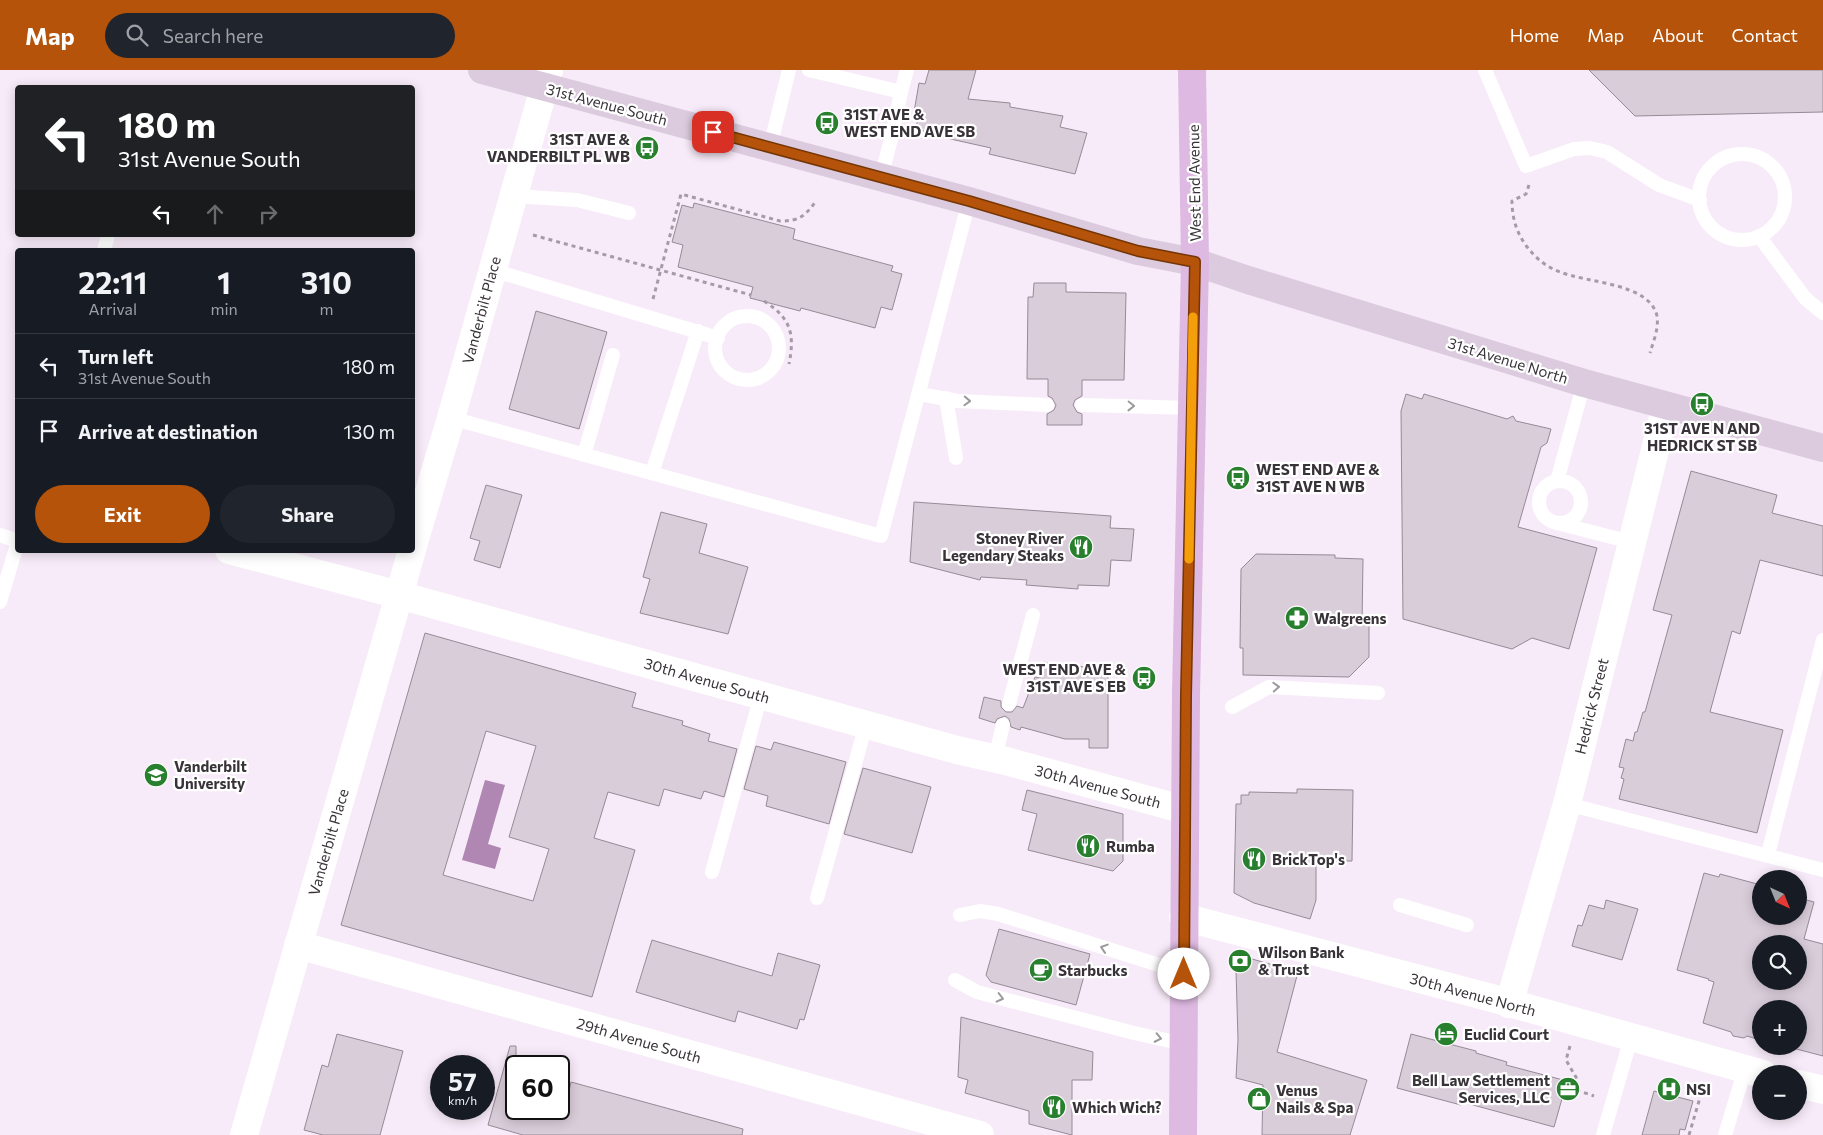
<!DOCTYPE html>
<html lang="en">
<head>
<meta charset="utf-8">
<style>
	body { margin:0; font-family:Commissioner,sans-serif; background:#20242c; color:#f1f3f6; height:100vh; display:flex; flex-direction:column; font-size:19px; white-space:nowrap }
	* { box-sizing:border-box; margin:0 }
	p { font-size:16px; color:#9ea1a6 }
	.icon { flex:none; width:28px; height:28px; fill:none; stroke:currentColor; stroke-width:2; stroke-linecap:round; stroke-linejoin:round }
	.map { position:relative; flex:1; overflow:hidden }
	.details { position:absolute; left:15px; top:178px; width:400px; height:305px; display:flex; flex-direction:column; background:#171b24; border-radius:5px; box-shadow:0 2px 12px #0003 }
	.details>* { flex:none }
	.guide { position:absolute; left:15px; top:15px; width:400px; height:152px; border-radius:5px; box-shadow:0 2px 12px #0003; background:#202124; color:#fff; overflow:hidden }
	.needle { width:32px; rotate:137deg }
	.controls { position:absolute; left:1752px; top:800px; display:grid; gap:10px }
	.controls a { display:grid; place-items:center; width:55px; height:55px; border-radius:50%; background:#171b24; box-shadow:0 2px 12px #0003; font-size:25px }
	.speed { position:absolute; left:430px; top:985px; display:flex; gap:10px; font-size:25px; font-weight:700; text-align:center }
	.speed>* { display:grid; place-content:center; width:65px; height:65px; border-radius:50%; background:#171b24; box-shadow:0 2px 12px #0003; line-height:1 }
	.speed small { font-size:12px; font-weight:400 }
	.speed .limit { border:2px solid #111; border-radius:8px; background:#fff; color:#111 }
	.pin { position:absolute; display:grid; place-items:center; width:42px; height:42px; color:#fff; margin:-21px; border-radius:10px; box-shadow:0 2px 8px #0006 }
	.me { position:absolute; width:55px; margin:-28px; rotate:0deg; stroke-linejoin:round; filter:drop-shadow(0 0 4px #0008) }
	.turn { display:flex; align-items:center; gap:18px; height:105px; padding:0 20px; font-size:22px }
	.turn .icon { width:65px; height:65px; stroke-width:2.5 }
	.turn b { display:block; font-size:35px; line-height:42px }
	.lanes { display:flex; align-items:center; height:48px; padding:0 20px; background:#0003; justify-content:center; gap:25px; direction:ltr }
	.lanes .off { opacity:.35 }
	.eta { display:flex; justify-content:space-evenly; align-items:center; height:85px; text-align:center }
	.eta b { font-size:30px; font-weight:700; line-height:35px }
	.primary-button { display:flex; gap:10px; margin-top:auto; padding:10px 20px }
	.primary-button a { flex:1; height:58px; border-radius:30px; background:#b45309; color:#fff; font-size:20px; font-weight:700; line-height:58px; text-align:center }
	.primary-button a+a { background:#20242c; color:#f1f3f6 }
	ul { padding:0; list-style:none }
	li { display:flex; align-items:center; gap:15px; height:65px; padding:0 20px; border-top:1px solid #363941 }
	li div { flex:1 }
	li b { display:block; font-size:19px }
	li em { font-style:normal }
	header { display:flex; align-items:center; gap:30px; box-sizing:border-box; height:70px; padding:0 25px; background:#b45309; color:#fff }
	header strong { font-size:24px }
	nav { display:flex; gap:28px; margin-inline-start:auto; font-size:18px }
	.search { width:350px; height:45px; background:#20242c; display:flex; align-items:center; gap:12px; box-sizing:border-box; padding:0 18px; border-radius:28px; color:#9ea1a6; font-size:19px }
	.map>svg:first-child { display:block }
	.water { fill:#af87b2 }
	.building { fill:#d9cdda; stroke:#968a96; fill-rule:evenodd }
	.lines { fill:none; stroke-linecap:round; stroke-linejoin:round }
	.path { stroke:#a59ba5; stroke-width:3; stroke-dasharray:4 4; stroke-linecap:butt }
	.lane { stroke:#fff; stroke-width:14 }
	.street { stroke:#fff; stroke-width:28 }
	.secondary { stroke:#dccbde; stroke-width:28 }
	.primary { stroke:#deb9e1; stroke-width:28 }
	.oneway { stroke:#9c999c }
	.route-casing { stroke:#753606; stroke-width:12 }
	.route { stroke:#b45309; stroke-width:9 }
	.slow { stroke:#f59e0b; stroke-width:9 }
	.labels { text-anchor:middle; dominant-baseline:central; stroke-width:4.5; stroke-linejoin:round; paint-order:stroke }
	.street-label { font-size:15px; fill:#383338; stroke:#fff }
	.poi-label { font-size:15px; font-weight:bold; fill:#383338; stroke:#fff; text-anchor:start }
</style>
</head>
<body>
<header>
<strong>Map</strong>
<div class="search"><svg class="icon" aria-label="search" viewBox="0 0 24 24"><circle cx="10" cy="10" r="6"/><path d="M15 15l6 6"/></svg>Search here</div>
<nav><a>Home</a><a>Map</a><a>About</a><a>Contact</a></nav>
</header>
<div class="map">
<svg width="1823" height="1065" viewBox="0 0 1823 1065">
	<rect width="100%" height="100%" fill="#f8ebf9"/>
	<!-- water -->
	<polygon class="water" points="485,710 505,715 488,774 501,778 495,799 462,790"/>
	<!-- building -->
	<g class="building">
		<polygon points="929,0 976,0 968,29 1010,33 1010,37 1063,46 1060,57 1087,63 1075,104 989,84 991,78 937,66 915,58 921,43 914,42 919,13 925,14"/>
		<polygon points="1589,0 1823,0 1823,42 1635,46"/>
		<polygon points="694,133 795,159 793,169 893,196 891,201 902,204 892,240 881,237 875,258 801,238 800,241 750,228 753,217 678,197 683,175 672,172 682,135 693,138"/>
		<polygon points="1034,213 1066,213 1066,222 1126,223 1124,310 1082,310 1082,326 1075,330 1073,335 1077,342 1082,344 1082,355 1047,355 1047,344 1054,340 1056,335 1052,328 1048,326 1048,309 1027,309 1028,227 1033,227"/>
		<polygon points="536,241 607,262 579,359 509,339"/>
		<polygon points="1406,324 1422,329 1424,324 1507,349 1513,346 1516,351 1551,359 1547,373 1541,377 1518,457 1597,478 1569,579 1532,568 1512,579 1403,549 1401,341"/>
		<polygon points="1691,401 1777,425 1772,443 1823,456 1823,506 1760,490 1740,564 1732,561 1710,642 1783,660 1757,763 1619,729 1624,709 1621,708 1624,698 1619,697 1626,669 1633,671 1635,662 1637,662 1643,642 1645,642 1672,545 1653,540"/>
		<polygon points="486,415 522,425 500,498 474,490 480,471 470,468"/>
		<polygon points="914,432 1111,446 1110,458 1134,459 1131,491 1111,490 1109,516 1078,515 1078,519 1026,515 1027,510 981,507 980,510 910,492"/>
		<polygon points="661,442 707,454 699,483 748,497 728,564 640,543 650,509 643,507"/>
		<polygon points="1256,484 1335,485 1335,488 1363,489 1362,555 1369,555 1369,587 1349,607 1243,605 1243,578 1240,578 1241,499"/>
		<path d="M 425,563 L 636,623 L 632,637 L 683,651 L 682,655 L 710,664 L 708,671 L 737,679 L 724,727 L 704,721 L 701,729 L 664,719 L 659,736 L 608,722 L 594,768 L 635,780 L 592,927 L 341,855 ZM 486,661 L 536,676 L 509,767 L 549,779 L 533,831 L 443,805 Z"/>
		<polygon points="1044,592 1075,601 1076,595 1108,604 1108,678 1089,678 1089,669 1065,669 1021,657 1020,660 1011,657 1009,649 1005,646 997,649 995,653 979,648 984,627 1001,631 1001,637 1006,642 1012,642 1017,636 1023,638 1035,607 1040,608"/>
		<polygon points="774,672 846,692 829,754 766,736 768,726 744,719 756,676 771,680"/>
		<polygon points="863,698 931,717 912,783 844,764"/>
		<polygon points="1297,719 1353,720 1352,791 1316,791 1316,830 1310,849 1254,833 1234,823 1236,734 1241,734 1241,725 1249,725 1249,722 1297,723"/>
		<polygon points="1027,720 1123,744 1123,791 1113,801 1028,780 1037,744 1022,740"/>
		<path d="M 1704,803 L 1719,807 L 1720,804 L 1761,815 L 1761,846 L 1799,846 L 1799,828 L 1814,832 L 1804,869 L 1823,874 L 1823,986 L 1785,976 L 1799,976 L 1799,939 L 1761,939 L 1761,970 L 1760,970 L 1747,966 L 1744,968 L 1733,966 L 1731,962 L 1703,953 L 1714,912 L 1708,910 L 1709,909 L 1677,900 ZM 1761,874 L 1799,874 L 1799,911 L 1761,911 Z"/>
		<polygon points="1606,830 1638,839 1622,890 1572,876 1578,855 1582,856 1589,835 1604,839"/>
		<polygon points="999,859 1090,884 1076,935 991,912 986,905"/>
		<polygon points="652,870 772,906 778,883 820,895 804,950 800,949 797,959 738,941 735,952 636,922"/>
		<polygon points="1252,889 1298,902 1277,982 1367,1010 1350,1065 1262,1065 1263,1015 1236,1008 1238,970 1236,900"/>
		<polygon points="961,947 1093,982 1092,1010 1072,1010 1072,1065 1029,1054 1029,1041 965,1023 968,1010 958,1007"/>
		<polygon points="337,964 403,981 380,1065 323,1065 304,1060 322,995 328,997"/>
		<polygon points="1411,964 1476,981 1476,983 1507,992 1506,995 1567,1011 1554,1057 1462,1032 1461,1035 1397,1018"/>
		<polygon points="510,976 516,976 516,1039 559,1039 559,1018 569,1021 571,1012 743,1059 742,1065 523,1065 488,1055"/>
		<polygon points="1654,1021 1693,1031 1685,1060 1680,1059 1679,1065 1642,1065"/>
	</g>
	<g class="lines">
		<!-- path -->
		<g class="path">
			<path d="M 1529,115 L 1526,124 L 1512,131 C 1512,147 1516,161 1525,174 C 1534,187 1546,197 1560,202 C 1587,213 1650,213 1657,246 C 1659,259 1653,272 1650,283"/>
			<polyline points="533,165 751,225"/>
			<path d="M 653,229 L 681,124 L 780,151 C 800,151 805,146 816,131"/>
			<path d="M 764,231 C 791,248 795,264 789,294"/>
			<polyline points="1570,976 1566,990 1577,1009 1576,1020 1594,1026"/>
			<polyline points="1689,1065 1704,1014"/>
		</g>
		<!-- lane -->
		<g class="lane">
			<polyline points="809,0 901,22 893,62 881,107"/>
			<polyline points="1485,0 1526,96 1574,79 1590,78 1607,82 1659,115 1700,130"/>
			<polyline points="901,22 907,0"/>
			<polyline points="770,77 789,0"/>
			<circle cx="1742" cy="127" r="43"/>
			<polyline points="513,126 577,130 629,143"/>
			<polyline points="1759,166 1805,228 1823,243"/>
			<polyline points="104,180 108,165"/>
			<polyline points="492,200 718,268"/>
			<circle cx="747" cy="278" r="32"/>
			<polyline points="919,324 958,331 1047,335"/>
			<polyline points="946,328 956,388"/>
			<polyline points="1082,335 1192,338"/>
			<polyline points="451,348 881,466 969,131"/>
			<polyline points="584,385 613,285"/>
			<polyline points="652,403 698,261"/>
			<polyline points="1557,411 1584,313"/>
			<circle cx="1560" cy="432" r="21"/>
			<polyline points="1557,453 1631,472"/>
			<polyline points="0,465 18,471"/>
			<polyline points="0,532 18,471"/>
			<polyline points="1009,634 1033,545"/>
			<polyline points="1232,637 1269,617 1378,623"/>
			<polyline points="995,688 1003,655"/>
			<polyline points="1567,734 1823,800"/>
			<polyline points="1768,784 1823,570"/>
			<polyline points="712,802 761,625"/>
			<polyline points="817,828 866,655"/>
			<polyline points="1400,835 1467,855"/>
			<polyline points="960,845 980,841 998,844 1184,903"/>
			<polyline points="955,910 977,922 1134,963 1184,974"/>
			<polyline points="1603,1065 1631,968"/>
			<polyline points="1725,1065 1745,999"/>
		</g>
		<!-- street -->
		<g class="street">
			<polyline points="412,479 451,348 549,0"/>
			<polyline points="229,480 399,525 957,680 1006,691 1185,740"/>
			<polyline points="1183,847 1488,927 1763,1004"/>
			<polyline points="298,875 980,1065"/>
			<polyline points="1509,934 1567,734 1666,336"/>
			<polyline points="1799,1014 1823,1020"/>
			<polyline points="244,1065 412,480"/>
		</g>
		<!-- secondary -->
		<polyline class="secondary" points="482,0 969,131 1138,181 1195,192 1248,210 1584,313 1823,378"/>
		<!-- primary -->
		<polyline class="primary" points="1183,1065 1186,625 1195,192 1192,0"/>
	</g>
	<!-- one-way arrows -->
	<defs><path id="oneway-chevron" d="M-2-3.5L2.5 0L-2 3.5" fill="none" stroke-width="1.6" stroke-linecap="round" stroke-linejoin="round" transform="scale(1.25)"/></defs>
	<g class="oneway">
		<use href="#oneway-chevron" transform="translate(967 331) rotate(2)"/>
		<use href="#oneway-chevron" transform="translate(1131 336) rotate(1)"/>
		<use href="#oneway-chevron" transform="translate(1276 617) rotate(-3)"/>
		<use href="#oneway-chevron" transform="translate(1104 878) rotate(-162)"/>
		<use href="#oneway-chevron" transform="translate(1000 928) rotate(14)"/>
		<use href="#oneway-chevron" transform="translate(1158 968) rotate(12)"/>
	</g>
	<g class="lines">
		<!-- route casing -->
		<g class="route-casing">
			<polyline id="route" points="713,62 969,131 1138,181 1195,192 1186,625 1184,904"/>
		</g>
		<!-- route -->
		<use href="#route" class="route"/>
		<!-- slow -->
		<polyline class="slow" points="1189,489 1193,247"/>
	</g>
	<!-- icons -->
	<defs>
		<g id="bus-disc" transform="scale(1.25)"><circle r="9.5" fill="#287f2e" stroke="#fff"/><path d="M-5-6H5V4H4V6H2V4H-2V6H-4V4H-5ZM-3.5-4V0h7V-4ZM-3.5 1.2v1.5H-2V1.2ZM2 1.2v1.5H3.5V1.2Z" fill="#fff"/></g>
		<g id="restaurant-disc" transform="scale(1.25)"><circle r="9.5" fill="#287f2e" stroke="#fff"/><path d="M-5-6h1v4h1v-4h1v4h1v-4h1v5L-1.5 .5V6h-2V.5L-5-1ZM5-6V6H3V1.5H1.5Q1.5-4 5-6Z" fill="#fff"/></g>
		<g id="pharmacy-disc" transform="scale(1.25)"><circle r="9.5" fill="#287f2e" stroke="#fff"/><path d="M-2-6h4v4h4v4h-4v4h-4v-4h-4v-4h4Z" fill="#fff"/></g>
		<g id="university-disc" transform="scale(1.25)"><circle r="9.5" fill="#287f2e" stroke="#fff"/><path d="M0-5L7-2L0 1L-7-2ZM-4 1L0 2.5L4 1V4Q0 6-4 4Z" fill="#fff"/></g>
		<g id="bank-disc" transform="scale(1.25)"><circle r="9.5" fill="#287f2e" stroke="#fff"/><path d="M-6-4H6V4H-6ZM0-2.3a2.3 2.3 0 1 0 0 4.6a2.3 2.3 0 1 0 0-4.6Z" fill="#fff"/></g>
		<g id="cafe-disc" transform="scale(1.25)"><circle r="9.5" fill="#287f2e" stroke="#fff"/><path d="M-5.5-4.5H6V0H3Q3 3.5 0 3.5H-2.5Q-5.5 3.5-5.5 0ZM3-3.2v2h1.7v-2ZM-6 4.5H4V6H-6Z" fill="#fff"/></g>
		<g id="hotel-disc" transform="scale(1.25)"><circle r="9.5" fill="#287f2e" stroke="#fff"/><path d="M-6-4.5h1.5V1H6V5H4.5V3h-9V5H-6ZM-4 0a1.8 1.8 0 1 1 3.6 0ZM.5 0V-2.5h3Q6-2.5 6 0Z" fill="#fff"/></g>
		<g id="office-disc" transform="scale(1.25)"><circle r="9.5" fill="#287f2e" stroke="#fff"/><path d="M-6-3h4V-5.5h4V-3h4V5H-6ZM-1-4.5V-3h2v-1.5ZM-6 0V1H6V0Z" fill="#fff"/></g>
		<g id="hospital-disc" transform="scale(1.25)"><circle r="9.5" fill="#287f2e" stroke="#fff"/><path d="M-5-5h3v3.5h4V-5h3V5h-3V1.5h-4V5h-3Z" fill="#fff"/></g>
		<g id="shop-disc" transform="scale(1.25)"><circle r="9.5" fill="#287f2e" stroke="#fff"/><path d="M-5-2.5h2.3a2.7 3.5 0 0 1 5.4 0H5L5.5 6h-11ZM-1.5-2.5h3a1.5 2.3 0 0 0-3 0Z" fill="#fff"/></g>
	</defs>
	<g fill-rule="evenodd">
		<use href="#bus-disc" x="827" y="53"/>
		<use href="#bus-disc" x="647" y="78"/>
		<use href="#bus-disc" x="1702" y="334"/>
		<use href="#bus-disc" x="1238" y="408"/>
		<use href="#restaurant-disc" x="1081" y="477"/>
		<use href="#pharmacy-disc" x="1297" y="548"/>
		<use href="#bus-disc" x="1144" y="608"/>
		<use href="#university-disc" x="156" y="705"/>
		<use href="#restaurant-disc" x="1088" y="776"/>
		<use href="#restaurant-disc" x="1254" y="789"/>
		<use href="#bank-disc" x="1240" y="891"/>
		<use href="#cafe-disc" x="1041" y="900"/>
		<use href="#hotel-disc" x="1446" y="964"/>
		<use href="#office-disc" x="1568" y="1019"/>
		<use href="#hospital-disc" x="1669" y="1019"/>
		<use href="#shop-disc" x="1259" y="1029"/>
		<use href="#restaurant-disc" x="1054" y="1037"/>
	</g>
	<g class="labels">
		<!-- street labels -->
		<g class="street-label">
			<text transform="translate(607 34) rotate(15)">31st Avenue South</text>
			<text transform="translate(1194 113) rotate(-91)">West End Avenue</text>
			<text transform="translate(481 240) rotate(-75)">Vanderbilt Place</text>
			<text transform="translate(1508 290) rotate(17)">31st Avenue North</text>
			<text transform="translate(707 610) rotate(16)">30th Avenue South</text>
			<text transform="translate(1591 636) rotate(-76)">Hedrick Street</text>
			<text transform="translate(1098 716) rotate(15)">30th Avenue South</text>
			<text transform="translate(328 772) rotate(-74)">Vanderbilt Place</text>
			<text transform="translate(1473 924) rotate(15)">30th Avenue North</text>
			<text transform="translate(639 970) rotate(16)">29th Avenue South</text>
		</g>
		<!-- poi labels -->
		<g class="poi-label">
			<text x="844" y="44">31ST AVE &amp;<tspan x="844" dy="17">WEST END AVE SB</tspan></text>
			<text x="630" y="69" text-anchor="end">31ST AVE &amp;<tspan x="630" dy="17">VANDERBILT PL WB</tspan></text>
			<text x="1702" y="358" text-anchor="middle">31ST AVE N AND<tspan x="1702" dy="17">HEDRICK ST SB</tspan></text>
			<text x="1256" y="399">WEST END AVE &amp;<tspan x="1256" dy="17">31ST AVE N WB</tspan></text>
			<text x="1064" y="468" text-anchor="end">Stoney River<tspan x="1064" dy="17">Legendary Steaks</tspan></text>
			<text x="1314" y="548">Walgreens</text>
			<text x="1126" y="599" text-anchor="end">WEST END AVE &amp;<tspan x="1126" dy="17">31ST AVE S EB</tspan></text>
			<text x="174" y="696">Vanderbilt<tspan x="174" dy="17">University</tspan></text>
			<text x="1106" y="776">Rumba</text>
			<text x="1272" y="789">BrickTop's</text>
			<text x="1258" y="882">Wilson Bank<tspan x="1258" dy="17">&amp; Trust</tspan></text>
			<text x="1058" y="900">Starbucks</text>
			<text x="1464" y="964">Euclid Court</text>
			<text x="1550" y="1010" text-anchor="end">Bell Law Settlement<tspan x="1550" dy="17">Services, LLC</tspan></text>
			<text x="1686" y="1019">NSI</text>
			<text x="1276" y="1020">Venus<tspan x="1276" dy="17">Nails &amp; Spa</tspan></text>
			<text x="1072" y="1037">Which Wich?</text>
		</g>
	</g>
</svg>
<div class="controls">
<a><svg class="needle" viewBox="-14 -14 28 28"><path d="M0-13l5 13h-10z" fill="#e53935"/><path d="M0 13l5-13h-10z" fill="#9ea1a6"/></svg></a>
<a><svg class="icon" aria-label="search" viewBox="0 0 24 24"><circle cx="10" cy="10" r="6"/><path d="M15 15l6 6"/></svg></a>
<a>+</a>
<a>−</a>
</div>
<div class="speed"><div>57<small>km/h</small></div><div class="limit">60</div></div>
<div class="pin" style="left:713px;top:62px;background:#d93025"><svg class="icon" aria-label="arrive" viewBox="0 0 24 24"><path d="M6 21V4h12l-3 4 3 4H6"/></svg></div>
<svg class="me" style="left:1184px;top:904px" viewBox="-20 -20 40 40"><circle r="19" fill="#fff"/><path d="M0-13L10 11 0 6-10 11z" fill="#b45309"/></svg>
<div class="guide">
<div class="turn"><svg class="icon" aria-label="left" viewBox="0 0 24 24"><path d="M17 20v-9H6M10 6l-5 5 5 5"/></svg><div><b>180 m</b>31st Avenue South</div></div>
<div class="lanes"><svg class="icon" aria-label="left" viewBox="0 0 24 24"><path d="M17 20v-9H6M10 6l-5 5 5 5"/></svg><svg class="icon off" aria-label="ahead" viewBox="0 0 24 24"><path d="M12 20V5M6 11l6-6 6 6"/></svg><svg class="icon off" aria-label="right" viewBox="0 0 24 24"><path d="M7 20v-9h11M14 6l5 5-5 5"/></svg></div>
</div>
<section class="details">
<div class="eta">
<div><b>22:11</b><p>Arrival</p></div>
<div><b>1</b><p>min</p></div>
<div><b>310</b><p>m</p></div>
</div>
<ul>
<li><svg class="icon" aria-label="left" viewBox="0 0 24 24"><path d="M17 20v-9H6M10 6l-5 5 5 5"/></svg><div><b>Turn left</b><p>31st Avenue South</p></div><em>180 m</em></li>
<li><svg class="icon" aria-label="arrive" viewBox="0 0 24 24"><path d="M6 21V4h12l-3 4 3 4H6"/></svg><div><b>Arrive at destination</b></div><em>130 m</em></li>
</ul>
<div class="primary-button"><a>Exit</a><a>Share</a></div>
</section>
</div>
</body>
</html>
